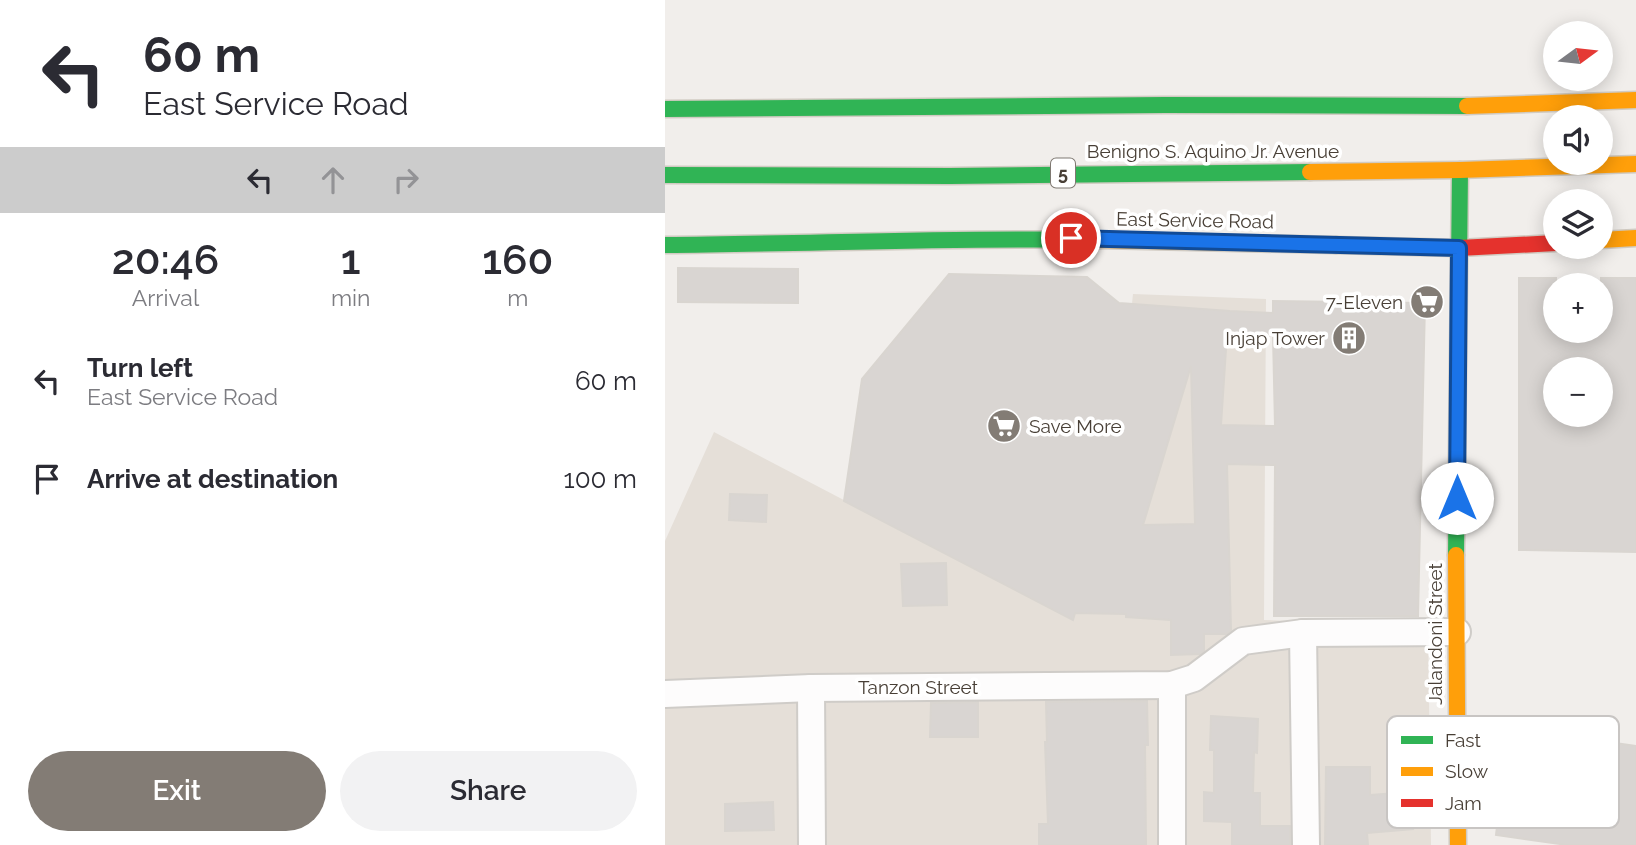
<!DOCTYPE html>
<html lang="en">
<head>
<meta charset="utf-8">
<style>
	body { margin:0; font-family:Raleway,sans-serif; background:#f2f2f3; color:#2b2b33; height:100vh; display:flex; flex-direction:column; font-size:26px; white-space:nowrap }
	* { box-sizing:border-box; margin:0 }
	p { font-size:23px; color:#7c7c81 }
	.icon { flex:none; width:38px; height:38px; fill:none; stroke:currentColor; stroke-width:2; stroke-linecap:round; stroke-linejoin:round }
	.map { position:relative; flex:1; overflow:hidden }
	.panel { display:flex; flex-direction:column; background:#fff; width:665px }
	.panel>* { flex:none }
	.guide { background:#fff; color:#2b2b33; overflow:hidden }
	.needle { width:46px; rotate:75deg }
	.buttons { position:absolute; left:878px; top:21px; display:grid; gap:14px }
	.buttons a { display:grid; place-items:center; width:70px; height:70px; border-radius:50%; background:#fff; box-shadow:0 4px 18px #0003; font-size:35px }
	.pin { position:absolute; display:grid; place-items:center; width:60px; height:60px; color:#fff; margin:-30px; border:4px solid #fff; border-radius:50%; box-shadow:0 2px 7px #0007 }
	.me { position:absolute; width:77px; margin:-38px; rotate:0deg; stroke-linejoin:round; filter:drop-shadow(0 0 5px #0008) }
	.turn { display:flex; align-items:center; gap:24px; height:147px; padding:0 28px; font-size:32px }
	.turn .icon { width:91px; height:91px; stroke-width:2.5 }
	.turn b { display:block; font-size:49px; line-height:60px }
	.lanes { display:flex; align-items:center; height:66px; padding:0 28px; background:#0003; justify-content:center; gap:35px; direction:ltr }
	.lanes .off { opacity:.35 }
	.eta { display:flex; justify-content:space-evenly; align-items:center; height:119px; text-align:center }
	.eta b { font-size:42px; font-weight:600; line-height:49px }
	.action { display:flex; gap:14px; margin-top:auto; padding:14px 28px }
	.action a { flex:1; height:80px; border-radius:42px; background:#837c75; color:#fff; font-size:28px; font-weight:600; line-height:80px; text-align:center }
	.action a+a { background:#f2f2f3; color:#2b2b33 }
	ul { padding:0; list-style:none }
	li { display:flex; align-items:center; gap:21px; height:98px; padding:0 28px }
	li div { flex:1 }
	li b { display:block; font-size:26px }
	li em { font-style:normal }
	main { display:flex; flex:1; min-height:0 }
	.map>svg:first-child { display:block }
	.residential { fill:#e5dfd8 }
	.building { fill:#d9d5d2; stroke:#d9d5d0; stroke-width:2; fill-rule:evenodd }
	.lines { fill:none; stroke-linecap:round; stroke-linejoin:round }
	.street-casing { stroke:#cfccc8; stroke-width:30 }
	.fast-casing { stroke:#d1cbc2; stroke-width:19 }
	.slow-casing { stroke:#d1cbc2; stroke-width:19 }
	.jam-casing { stroke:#d1cbc2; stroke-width:19 }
	.street { stroke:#fdfcfc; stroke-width:26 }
	.fast { stroke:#30b455; stroke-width:16 }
	.slow { stroke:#ff9f0a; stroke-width:16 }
	.jam { stroke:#e5322d; stroke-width:16 }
	.route-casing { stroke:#114b97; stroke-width:18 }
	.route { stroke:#1a73e8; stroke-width:12 }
	.labels { text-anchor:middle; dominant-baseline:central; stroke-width:7; stroke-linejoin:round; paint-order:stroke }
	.shield { fill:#fff; stroke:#7f7972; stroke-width:2 }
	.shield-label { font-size:18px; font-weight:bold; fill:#483f36 }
	.street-label { font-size:19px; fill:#483f36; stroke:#fff }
	.poi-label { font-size:19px; fill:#483f36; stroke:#fff; text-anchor:end }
	.key { fill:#fff; stroke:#c8c5c3; stroke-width:2 }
	.key-label { font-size:19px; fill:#483f36 }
</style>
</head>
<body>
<main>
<section class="panel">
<div class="guide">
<div class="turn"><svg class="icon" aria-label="left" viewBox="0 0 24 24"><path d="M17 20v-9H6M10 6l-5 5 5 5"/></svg><div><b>60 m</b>East Service Road</div></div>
<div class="lanes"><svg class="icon" aria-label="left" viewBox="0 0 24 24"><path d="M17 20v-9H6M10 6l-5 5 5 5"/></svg><svg class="icon off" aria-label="ahead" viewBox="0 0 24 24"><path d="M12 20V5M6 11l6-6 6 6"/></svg><svg class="icon off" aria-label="right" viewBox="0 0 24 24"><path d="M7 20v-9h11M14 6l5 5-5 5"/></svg></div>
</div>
<div class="eta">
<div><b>20:46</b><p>Arrival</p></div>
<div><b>1</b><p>min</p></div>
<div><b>160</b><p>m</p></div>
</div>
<ul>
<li><svg class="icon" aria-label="left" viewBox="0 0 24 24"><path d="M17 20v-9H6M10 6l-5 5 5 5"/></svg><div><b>Turn left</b><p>East Service Road</p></div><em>60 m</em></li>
<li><svg class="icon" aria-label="arrive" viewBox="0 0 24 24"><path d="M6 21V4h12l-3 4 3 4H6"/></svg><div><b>Arrive at destination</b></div><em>100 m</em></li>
</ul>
<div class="action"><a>Exit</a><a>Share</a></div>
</section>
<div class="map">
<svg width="971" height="845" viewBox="0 0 971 845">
	<rect width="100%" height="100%" fill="#f1eeeb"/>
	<!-- residential -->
	<polygon class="residential" points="468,294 601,299 599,620 763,626 766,845 0,845 0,541 49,432 408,620 465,454 466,313"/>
	<!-- building -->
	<g class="building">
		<polygon points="13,268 133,269 133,303 13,302"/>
		<path d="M 284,274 L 422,277 L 454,303 L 565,311 L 608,313 L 608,301 L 760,303 L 753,616 L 609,616 L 610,465 L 562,464 L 566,630 L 561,634 L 539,634 L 539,651 L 535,654 L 506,655 L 506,620 L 461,617 L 461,614 L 410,613 L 408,620 L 179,501 L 197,379 ZM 562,334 L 608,336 L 610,426 L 556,425 ZM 526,366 L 530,524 L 478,525 Z"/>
		<path d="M 854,278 L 891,278 L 891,331 L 936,331 L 936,278 L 971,278 L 971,552 L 854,550 ZM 891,369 L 936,369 L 936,415 L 891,415 Z"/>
		<polygon points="65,494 102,495 101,522 64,520"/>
		<polygon points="281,563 282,605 238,606 236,564"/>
		<polygon points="482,701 483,745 480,745 481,845 374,845 374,824 383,824 380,742 382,742 381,702"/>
		<polygon points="313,702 313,737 265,737 266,703"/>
		<polygon points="546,716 593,719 592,753 589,752 588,793 595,793 595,826 625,826 625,845 567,845 567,822 539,821 539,792 549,793 549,750 545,750"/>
		<polygon points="827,725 971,746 971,845 902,845 831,835 837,786 819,783"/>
		<polygon points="661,767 705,767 705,795 745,792 748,829 702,833 703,845 660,845"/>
		<polygon points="108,802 109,830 60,831 60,804"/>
	</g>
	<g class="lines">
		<!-- street casing -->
		<g class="street-casing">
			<g id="street">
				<polyline points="638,633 641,845"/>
				<polyline points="507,685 507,845"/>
				<polyline points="146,688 147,845"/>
				<polyline points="0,694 146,688 507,685 529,678 578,641 638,633 792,632"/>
			</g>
		</g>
		<!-- fast casing -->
		<g class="fast-casing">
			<g id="fast">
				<polyline points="0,109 500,105 802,106"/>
				<polyline points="0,175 285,176 645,172"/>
				<path d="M 0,245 C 145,244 290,237 435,240"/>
				<polyline points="791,555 795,170"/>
			</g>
		</g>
		<!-- slow casing -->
		<g class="slow-casing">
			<g id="slow">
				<polyline points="802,106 971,100"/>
				<polyline points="645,172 795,170 971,164"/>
				<polyline points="435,240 671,245"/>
				<polyline points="936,240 971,238"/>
				<polyline points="791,555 793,845"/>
			</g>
		</g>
		<!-- jam casing -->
		<g class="jam-casing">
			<polyline id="jam" points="671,245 794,248 891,243"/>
		</g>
		<!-- street -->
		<use href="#street" class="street"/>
		<!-- fast -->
		<use href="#fast" class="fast"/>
		<!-- slow -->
		<use href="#slow" class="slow"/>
		<!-- jam -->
		<use href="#jam" class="jam"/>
	</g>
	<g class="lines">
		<!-- route casing -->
		<g class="route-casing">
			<polyline id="route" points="406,238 794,248 792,498"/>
		</g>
		<!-- route -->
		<use href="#route" class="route"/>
	</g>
	<!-- icons -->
	<defs>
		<g id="supermarket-disc" transform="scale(1.75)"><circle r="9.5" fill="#837c75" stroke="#fff"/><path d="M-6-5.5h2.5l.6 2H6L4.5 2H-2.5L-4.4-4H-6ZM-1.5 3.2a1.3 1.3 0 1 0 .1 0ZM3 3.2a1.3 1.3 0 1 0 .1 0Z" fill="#fff"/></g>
		<g id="building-disc" transform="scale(1.75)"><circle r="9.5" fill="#837c75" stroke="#fff"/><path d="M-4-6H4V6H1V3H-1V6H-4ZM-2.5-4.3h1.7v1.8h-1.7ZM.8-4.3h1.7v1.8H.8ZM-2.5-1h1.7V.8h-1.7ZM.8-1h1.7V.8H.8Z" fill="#fff"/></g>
	</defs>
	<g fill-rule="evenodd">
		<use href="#supermarket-disc" x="762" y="302"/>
		<use href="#building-disc" x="684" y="338"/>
		<use href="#supermarket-disc" x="339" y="426"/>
	</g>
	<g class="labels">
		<!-- shield labels -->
		<rect class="shield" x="386" y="158.5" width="24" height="29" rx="5"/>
		<g class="shield-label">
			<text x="398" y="173">5</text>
		</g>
		<!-- street labels -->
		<g class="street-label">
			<text x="548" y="151">Benigno S. Aquino Jr. Avenue</text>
			<text transform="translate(530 220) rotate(1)">East Service Road</text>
			<text transform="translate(770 634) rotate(-90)">Jalandoni Street</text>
			<text x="253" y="687">Tanzon Street</text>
		</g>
		<!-- poi labels -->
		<g class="poi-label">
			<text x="738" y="302">7-Eleven</text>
			<text x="660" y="338">Injap Tower</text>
			<text x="364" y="426" text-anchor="start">Save More</text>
		</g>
	</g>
	<!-- legend -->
	<rect x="722" y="716" width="232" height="112" rx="10" class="key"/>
	<rect x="736" y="736" width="32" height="8" fill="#30b455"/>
	<rect x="736" y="767" width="32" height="9" fill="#ff9f0a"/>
	<rect x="736" y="799" width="32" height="8" fill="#e5322d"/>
	<g class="key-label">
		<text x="780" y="747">Fast</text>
		<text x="780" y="778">Slow</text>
		<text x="780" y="810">Jam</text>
	</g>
</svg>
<div class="buttons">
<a><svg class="needle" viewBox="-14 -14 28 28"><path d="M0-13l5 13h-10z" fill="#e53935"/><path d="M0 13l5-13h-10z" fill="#7c7c81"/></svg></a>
<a><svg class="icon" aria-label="sound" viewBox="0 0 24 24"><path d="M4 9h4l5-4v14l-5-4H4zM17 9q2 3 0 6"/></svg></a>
<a><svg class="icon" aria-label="layers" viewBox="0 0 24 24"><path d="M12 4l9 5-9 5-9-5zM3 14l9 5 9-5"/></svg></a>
<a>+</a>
<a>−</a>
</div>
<div class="pin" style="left:406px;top:238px;background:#d93025"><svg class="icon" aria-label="arrive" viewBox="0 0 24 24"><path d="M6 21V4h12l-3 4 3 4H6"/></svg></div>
<svg class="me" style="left:792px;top:498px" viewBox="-20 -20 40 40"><circle r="19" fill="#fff"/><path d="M0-13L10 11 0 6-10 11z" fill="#1a73e8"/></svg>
</div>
</main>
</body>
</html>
